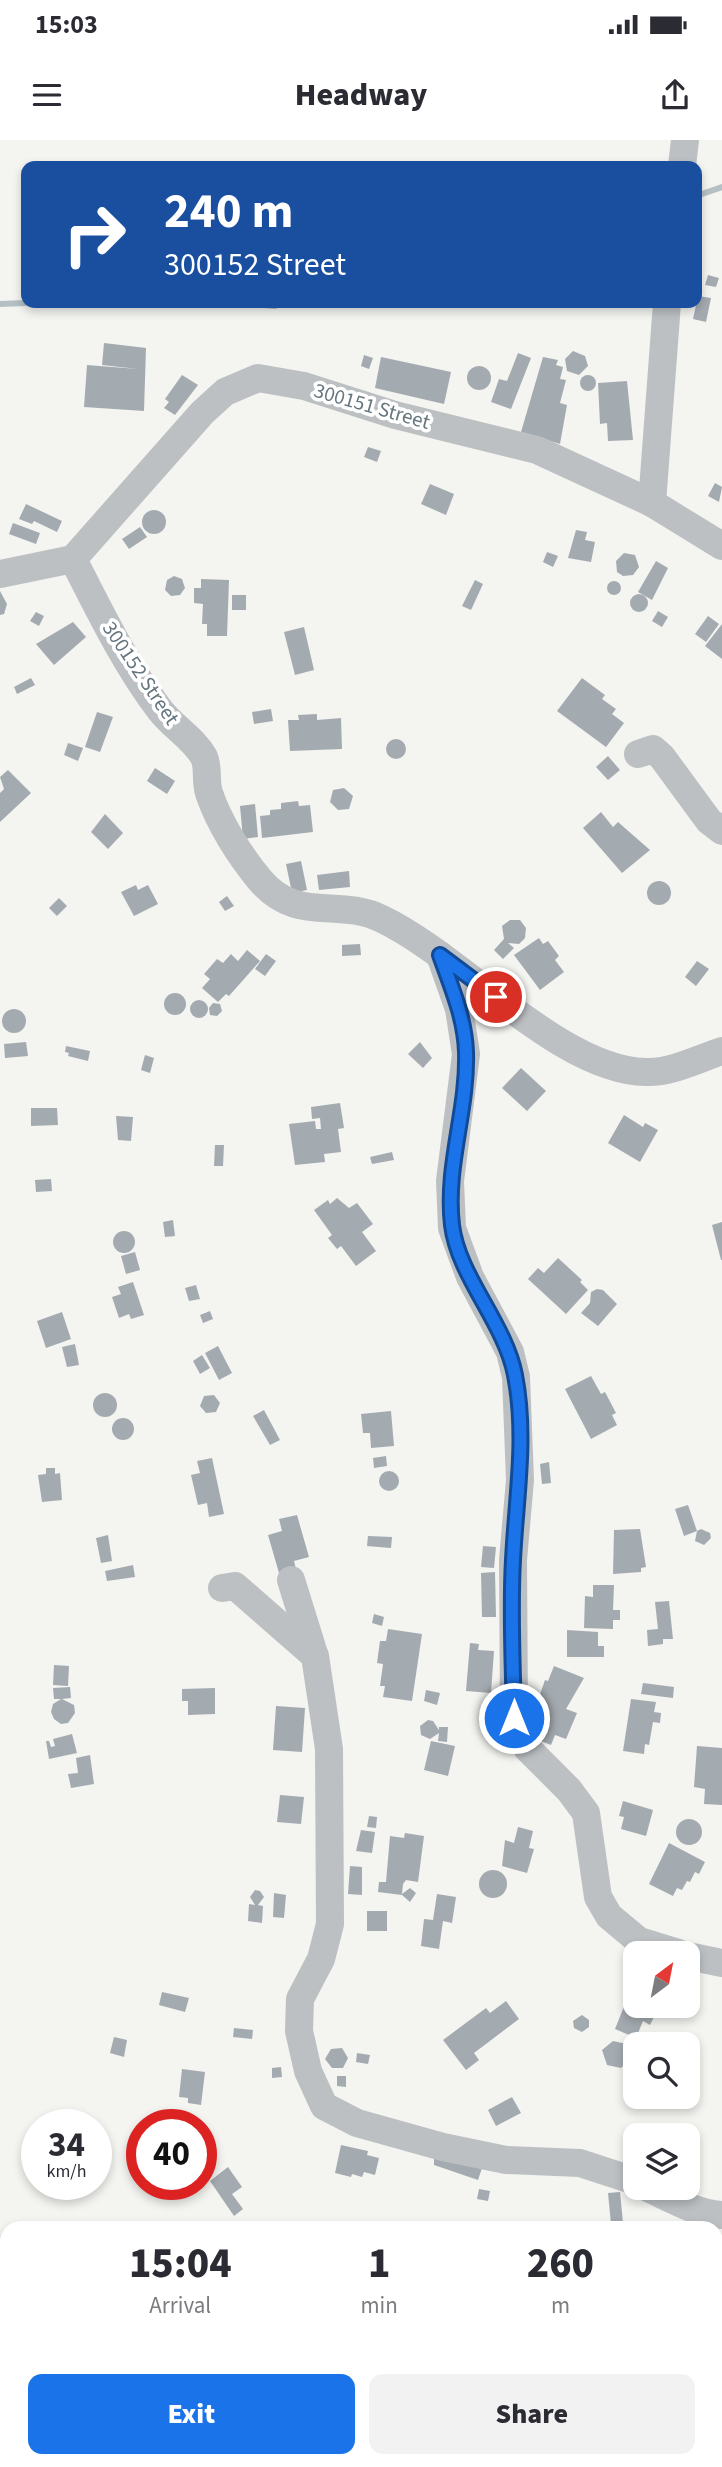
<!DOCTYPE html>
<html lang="en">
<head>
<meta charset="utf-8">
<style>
	body { margin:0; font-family:"Source Sans 3",sans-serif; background:#f2f2f3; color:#2b2b33; height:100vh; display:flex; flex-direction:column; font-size:26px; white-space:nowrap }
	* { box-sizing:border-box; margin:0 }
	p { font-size:23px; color:#7c7c81 }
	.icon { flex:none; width:38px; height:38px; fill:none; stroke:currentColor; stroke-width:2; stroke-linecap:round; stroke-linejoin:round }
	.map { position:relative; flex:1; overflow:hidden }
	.panel { position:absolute; left:0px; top:2081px; width:723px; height:247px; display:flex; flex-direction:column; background:#fff; border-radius:21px 21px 0 0; box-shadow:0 4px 10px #0003 }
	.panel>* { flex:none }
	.guide { position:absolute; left:21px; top:21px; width:681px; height:147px; border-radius:14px; box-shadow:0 4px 10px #0003; background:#1a4fa0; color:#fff; overflow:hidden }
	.needle { width:46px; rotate:32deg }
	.fabs { position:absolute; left:623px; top:1801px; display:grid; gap:14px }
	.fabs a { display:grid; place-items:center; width:77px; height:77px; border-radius:14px; background:#fff; box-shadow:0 4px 10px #0003; font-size:35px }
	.speed { position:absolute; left:21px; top:1969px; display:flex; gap:14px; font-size:35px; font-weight:700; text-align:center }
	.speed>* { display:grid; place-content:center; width:91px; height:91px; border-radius:50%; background:#fff; box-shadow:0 4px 10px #0003; line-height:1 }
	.speed small { font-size:18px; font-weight:400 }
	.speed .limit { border:10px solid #d22; background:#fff; color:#111 }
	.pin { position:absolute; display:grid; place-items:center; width:60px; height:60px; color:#fff; margin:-30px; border:4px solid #fff; border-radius:50%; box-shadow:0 2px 7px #0007 }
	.me { position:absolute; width:77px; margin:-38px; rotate:0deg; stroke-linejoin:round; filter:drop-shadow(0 0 5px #0008) }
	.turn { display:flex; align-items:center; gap:24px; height:147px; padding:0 28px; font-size:32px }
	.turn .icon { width:91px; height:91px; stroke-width:2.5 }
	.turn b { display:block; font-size:49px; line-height:60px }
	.eta { display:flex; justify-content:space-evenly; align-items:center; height:119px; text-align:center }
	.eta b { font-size:42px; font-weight:800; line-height:49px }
	.button { display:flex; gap:14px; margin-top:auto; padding:14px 28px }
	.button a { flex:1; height:80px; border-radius:14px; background:#1a73e8; color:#fff; font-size:28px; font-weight:800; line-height:80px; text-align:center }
	.button a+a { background:#f2f2f3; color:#2b2b33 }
	.status { display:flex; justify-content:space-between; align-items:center; height:49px; padding:0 35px; background:#fff; direction:ltr }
	.status svg { height:19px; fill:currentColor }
	header { display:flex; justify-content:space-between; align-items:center; height:91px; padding:0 28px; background:#fff; font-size:32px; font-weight:800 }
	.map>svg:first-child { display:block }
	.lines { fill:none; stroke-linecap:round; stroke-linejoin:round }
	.stream { stroke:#b4c0c3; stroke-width:6 }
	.building { fill:#a4abb0 }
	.path { stroke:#b6b9bb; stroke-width:3.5; stroke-dasharray:3.5 3.5; stroke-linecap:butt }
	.minor { stroke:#bcc0c3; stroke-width:28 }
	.route-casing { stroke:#114b97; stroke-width:18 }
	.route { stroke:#1a73e8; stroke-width:12 }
	.labels { text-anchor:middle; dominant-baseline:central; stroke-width:7; stroke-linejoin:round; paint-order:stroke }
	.street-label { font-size:21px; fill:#66767f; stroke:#fff }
</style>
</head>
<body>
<div class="status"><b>15:03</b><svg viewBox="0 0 49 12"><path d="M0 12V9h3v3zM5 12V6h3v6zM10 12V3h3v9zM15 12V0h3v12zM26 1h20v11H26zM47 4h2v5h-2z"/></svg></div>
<header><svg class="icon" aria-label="menu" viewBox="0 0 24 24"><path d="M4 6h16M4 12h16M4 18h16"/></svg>Headway<svg class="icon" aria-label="share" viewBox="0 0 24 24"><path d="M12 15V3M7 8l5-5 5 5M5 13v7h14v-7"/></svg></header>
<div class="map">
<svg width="722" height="2327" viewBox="0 0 722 2327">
	<rect width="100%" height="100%" fill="#f4f4f1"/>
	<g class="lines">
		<!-- stream -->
		<g class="stream">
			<polyline points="696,56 722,47"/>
			<polyline points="239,163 275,166 281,163"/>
			<polyline points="0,164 26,163"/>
			<polyline points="0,2263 7,2280"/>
			<polyline points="18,2320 19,2327"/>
			<polyline points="333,2320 365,2327"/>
		</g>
	</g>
	<!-- building -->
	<g class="building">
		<polygon points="708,135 719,138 716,147 705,145"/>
		<polygon points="698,156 711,158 706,182 693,179"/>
		<polygon points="104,203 146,208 144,271 84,267 87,225 138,229 102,225"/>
		<polygon points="573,211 585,216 588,226 579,235 567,231 565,219"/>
		<polygon points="518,213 531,218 511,269 491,262 499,239 507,241"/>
		<polygon points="364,215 373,218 369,229 361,226"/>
		<polygon points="381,217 451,232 444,264 375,248"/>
		<polygon points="543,217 558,220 556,225 563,227 560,239 566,240 560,263 567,265 560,304 521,292"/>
		<circle cx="479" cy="238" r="12"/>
		<circle cx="588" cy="243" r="8"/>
		<polygon points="182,235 198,245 175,275 164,268 169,262 165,259"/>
		<polygon points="627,241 633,300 608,301 607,283 600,284 598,243"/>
		<polygon points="368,307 381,311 377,322 364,317"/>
		<polygon points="715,343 722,347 719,362 708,356"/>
		<polygon points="430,344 454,354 446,375 421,364"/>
		<polygon points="26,364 62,381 57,392 34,381 32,384 19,379"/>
		<circle cx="154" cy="382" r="12"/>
		<polygon points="13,383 40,393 36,404 9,394"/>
		<polygon points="140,387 147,397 129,409 122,399"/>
		<polygon points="576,390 587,392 585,400 595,402 591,422 568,418"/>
		<polygon points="547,412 558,416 553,427 543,422"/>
		<polygon points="624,413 635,415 639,427 633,435 623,436 617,432 616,421"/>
		<polygon points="656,421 668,428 652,460 638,452"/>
		<polygon points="174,436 182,439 185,448 180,455 171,456 165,450 167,440"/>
		<polygon points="201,439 229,440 227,496 207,496 207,484 202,484 203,464 194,463 194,448 201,448"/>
		<polygon points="475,440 483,444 471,470 462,466"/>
		<circle cx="614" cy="448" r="7"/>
		<polygon points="0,451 7,464 4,474 0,475"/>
		<circle cx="639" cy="463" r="9"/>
		<rect x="232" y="455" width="14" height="15"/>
		<polygon points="658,471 668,477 662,487 652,481"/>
		<polygon points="36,472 44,476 39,486 30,481"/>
		<polygon points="708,476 719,484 706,502 695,494"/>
		<polygon points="73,482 86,497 54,525 36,504"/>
		<polygon points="722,484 722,519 705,506"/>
		<polygon points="304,487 314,530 295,535 284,492"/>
		<polygon points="31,538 35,545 17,554 14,547"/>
		<polygon points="582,538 605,555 602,559 616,569 612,574 624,583 606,607 557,571"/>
		<polygon points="271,569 273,581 254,584 252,572"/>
		<polygon points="97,572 113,577 100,612 85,607"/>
		<polygon points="317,574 317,580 341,578 342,609 290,611 288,580 299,580 298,575"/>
		<circle cx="396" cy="609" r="10"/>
		<polygon points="68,603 83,608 78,621 64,615"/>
		<polygon points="608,616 620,630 608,640 596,627"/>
		<polygon points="155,628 175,641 167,654 147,641"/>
		<polygon points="8,630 31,653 0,682 0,653 4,649 0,637"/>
		<polygon points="344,648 353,656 349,669 338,670 330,662 333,650"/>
		<polygon points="298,661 299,666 310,665 313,692 262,698 260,676 270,675 270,670 281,669 281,663"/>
		<polygon points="255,664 258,697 243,699 240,666"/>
		<polygon points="601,672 613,687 618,682 650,710 622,733 583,688"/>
		<polygon points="105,674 123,693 108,709 91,692"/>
		<polygon points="301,721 307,750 292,753 286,724"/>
		<polygon points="349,731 350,747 319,750 317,735"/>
		<circle cx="659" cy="753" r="12"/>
		<polygon points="136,745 138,750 148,745 158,764 134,776 121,752"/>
		<polygon points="227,756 234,766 225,771 219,762"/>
		<polygon points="59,758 67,766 57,776 49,768"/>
		<polygon points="510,780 520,780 526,788 525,798 519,804 508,803 514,808 503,819 494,810 504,799 502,786"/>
		<polygon points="539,798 543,804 548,801 559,816 555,820 564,832 540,850 514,815"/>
		<polygon points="360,804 361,815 342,816 342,805"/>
		<polygon points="247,810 260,821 229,856 226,854 218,862 202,848 210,839 204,834 217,819 223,823 231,814 238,821"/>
		<polygon points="266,814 276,821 265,836 255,829"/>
		<polygon points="697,821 709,829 696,846 685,837"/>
		<circle cx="175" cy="864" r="11"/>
		<circle cx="199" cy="869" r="9"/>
		<polygon points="213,863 220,864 222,871 217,876 210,875 209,868"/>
		<circle cx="14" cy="881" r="12"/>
		<polygon points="26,902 28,916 5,918 4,904"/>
		<polygon points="420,902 432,918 423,928 408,914"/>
		<polygon points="66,906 90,911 88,921 68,916 69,913 65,912"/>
		<polygon points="145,915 154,918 150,933 141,930"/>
		<polygon points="521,928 546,951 527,971 502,948"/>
		<polygon points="340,963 344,988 338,989 341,1012 324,1014 325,1022 295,1025 289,984 315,981 316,989 321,989 320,978 312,979 311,967"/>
		<polygon points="31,968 57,968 58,985 31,986"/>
		<polygon points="624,975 643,987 645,983 658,990 640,1022 608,1003"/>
		<polygon points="116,976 133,977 131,1001 118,1000"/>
		<polygon points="215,1005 224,1005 223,1026 214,1026"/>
		<polygon points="392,1012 394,1020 372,1024 370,1017"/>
		<polygon points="51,1039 52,1051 36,1052 35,1040"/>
		<polygon points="337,1058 349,1068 357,1063 373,1084 362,1092 376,1111 356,1126 341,1106 337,1109 328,1098 332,1095 314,1070 328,1060 330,1064"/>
		<polygon points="173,1080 175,1096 165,1097 163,1082"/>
		<polygon points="722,1082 722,1120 721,1120 712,1085"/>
		<circle cx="124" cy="1102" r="11"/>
		<polygon points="135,1112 140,1130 126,1134 121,1116"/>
		<polygon points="558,1118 582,1140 580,1142 588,1150 566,1174 528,1139 538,1128 544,1133"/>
		<polygon points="133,1142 144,1175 131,1179 129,1174 119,1178 112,1157 121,1154 118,1147"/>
		<polygon points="196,1145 200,1159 189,1161 185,1148"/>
		<polygon points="597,1149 603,1150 617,1164 598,1186 581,1173 590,1163 591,1152"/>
		<polygon points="210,1171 213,1179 203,1183 200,1175"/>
		<polygon points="62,1172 71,1199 46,1208 37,1181"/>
		<polygon points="75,1204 79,1225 67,1227 62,1207"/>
		<polygon points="218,1206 232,1233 219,1240 205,1213"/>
		<polygon points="202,1215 210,1228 200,1234 193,1221"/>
		<polygon points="591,1236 601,1254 605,1252 616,1273 612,1275 617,1285 591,1299 565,1249"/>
		<circle cx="105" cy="1265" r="12"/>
		<polygon points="214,1255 220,1263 216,1272 206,1273 200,1266 204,1256"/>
		<polygon points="264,1270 280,1300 270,1305 253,1276"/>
		<polygon points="391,1271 394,1306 371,1308 370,1293 363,1293 361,1274"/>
		<circle cx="123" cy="1289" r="11"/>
		<polygon points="386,1316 387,1326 374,1328 373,1318"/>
		<polygon points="212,1318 224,1374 209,1377 207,1363 198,1365 191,1335 200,1333 197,1321"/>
		<polygon points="549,1322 551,1343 542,1344 540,1324"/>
		<polygon points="46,1328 55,1328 55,1334 60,1333 62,1360 42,1362 38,1335 46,1334"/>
		<circle cx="389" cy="1341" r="10"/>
		<polygon points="688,1365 697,1391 701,1389 710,1393 711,1398 704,1405 695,1401 697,1391 684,1396 675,1369"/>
		<polygon points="297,1375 309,1417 294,1421 296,1429 279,1433 268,1395 282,1391 279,1379"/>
		<polygon points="640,1389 646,1427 641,1428 641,1432 613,1434 614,1390"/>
		<polygon points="108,1395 112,1421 101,1423 96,1398"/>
		<polygon points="368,1396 392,1397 391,1408 367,1406"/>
		<polygon points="483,1406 496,1407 494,1428 481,1427"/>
		<polygon points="133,1425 135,1437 107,1441 105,1431"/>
		<polygon points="495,1432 496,1477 482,1477 481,1433"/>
		<polygon points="593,1445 614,1445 613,1470 620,1470 620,1480 613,1480 613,1489 584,1488 585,1456 593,1457"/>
		<polygon points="669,1461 673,1499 663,1499 663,1504 648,1506 647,1490 658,1489 655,1462"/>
		<polygon points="374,1474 384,1477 382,1486 372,1483"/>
		<polygon points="388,1489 422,1494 412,1561 383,1557 385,1546 380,1546 383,1524 377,1523 380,1501 386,1501"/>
		<polygon points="567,1490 598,1492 598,1506 604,1506 604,1517 567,1517"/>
		<polygon points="470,1503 479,1504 478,1510 494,1511 491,1553 466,1551"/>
		<polygon points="54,1525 69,1526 68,1546 53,1545"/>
		<polygon points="554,1526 584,1538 566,1569 577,1573 566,1599 555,1595 551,1605 526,1595 545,1540 548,1541"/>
		<polygon points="643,1543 674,1547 673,1558 641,1554"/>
		<polygon points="70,1547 71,1558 62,1559 74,1565 75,1573 68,1583 61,1584 54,1579 51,1572 53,1564 61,1559 54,1559 53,1548"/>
		<polygon points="215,1548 215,1574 188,1575 188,1561 182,1561 182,1549"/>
		<polygon points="426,1550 440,1553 437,1565 424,1561"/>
		<polygon points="631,1559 656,1562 654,1572 661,1573 660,1583 653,1582 649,1605 645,1604 644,1614 623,1611"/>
		<polygon points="276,1566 305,1568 302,1612 273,1610"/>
		<polygon points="428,1580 433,1581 439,1590 439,1587 448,1587 447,1602 438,1601 439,1593 430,1599 421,1595 420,1586"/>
		<polygon points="72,1594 77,1613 49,1619 46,1601 49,1601 51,1607 55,1606 53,1599"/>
		<polygon points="431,1601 455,1606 448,1636 424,1630"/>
		<polygon points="697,1606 722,1608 722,1665 704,1664 705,1649 694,1647"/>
		<polygon points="90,1615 94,1644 71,1648 68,1634 78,1633 76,1618"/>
		<polygon points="280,1655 304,1657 301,1684 277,1682"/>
		<polygon points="623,1661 653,1670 646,1696 621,1689 624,1677 619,1676"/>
		<polygon points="369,1676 377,1677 376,1688 367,1687"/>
		<circle cx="689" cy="1692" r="13"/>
		<polygon points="518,1687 533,1691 529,1708 534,1709 527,1733 502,1726 505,1700 514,1703"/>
		<polygon points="361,1690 375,1692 372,1713 356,1711"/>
		<polygon points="405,1693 424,1696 418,1742 406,1740 403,1744 402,1754 410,1748 416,1753 410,1762 402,1755 378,1752 379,1742 386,1742 390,1696 404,1698"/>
		<polygon points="669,1703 705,1722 699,1734 695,1732 690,1742 687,1741 682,1750 677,1748 673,1756 649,1744"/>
		<polygon points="350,1726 362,1727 362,1755 348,1754"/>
		<circle cx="493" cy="1744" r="14"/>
		<polygon points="255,1750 260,1751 264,1757 258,1765 263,1766 262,1783 248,1781 249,1764 255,1765 250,1757"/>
		<polygon points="274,1753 286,1755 284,1778 273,1777"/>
		<polygon points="437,1754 456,1757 452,1783 443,1781 439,1809 421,1806 424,1779 433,1780"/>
		<rect x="367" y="1771" width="20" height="20"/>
		<polygon points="633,1844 635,1866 665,1866 661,1875 656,1873 650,1885 643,1881 636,1898 615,1889"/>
		<polygon points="162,1852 189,1858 185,1872 159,1865"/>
		<polygon points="506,1861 519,1879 474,1913 479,1920 466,1930 443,1900 486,1868 490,1873"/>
		<polygon points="582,1875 589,1880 589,1887 582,1892 574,1888 573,1881"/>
		<polygon points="234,1888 253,1890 252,1899 233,1897"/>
		<polygon points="114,1897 127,1900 124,1917 110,1913"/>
		<polygon points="613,1901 627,1904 631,1918 621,1928 607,1925 602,1910"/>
		<polygon points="342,1908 348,1918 343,1928 332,1928 325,1919 331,1909"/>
		<polygon points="357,1913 370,1915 368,1924 356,1922"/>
		<polygon points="281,1927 282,1937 272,1938 272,1928"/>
		<polygon points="182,1929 205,1932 201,1965 188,1963 188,1958 179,1957"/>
		<polygon points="337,1936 346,1936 346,1947 337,1946"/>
		<polygon points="512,1957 521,1973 496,1986 488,1970"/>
		<polygon points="341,2005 368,2011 367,2015 379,2018 375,2035 364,2032 362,2037 352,2034 351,2037 335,2033"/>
		<polygon points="434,2015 482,2028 478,2040 434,2025"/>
		<polygon points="228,2027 242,2047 232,2054 243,2069 234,2076 210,2041"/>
		<polygon points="479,2049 490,2051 488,2061 477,2059"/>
		<polygon points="620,2052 623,2083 611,2084 608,2053"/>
	</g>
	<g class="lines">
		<!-- path -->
		<g class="path">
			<polyline points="0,2299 7,2300"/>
			<polyline points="40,2320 43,2327"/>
		</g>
		<!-- minor -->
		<g class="minor">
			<polyline points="682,26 685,0"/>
			<polyline points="652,363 667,163"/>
			<path d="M 73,419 C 99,470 125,524 160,570 C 173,587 194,599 204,617 C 209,628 205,641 209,653 C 219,683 240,716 260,740 C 297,784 338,757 382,779 C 460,816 561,931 646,932 C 671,933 698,919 722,911"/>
			<polyline points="73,419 202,273 225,252 258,238 304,246 395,275 537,310 652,363 722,406"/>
			<polyline points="0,434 73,419"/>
			<polyline points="638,614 653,609 662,617 709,681 722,691"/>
			<polyline points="440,815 459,869 466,914 450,1041 452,1088 470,1137 510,1212 516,1237 520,1340 513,1420 514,1578 527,1608 569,1650 586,1673 598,1757 609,1776 639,1801 678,1813"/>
			<polyline points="291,1440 314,1514"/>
			<polyline points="222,1448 235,1446 315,1516 329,1609 330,1784 321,1819 300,1859 299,1891 308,1931 324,1966 357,1983 443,2007 506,2020 580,2023 635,2041"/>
			<polyline points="688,1816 722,1823"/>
			<path d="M 648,2048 C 672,2059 695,2073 722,2075"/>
		</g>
	</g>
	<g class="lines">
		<!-- route casing -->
		<g class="route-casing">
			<path id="route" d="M 496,857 L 440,815 C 451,846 465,878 466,912 C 468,970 445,1026 452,1085 C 458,1136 505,1183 515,1235 C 527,1297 516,1358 513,1420 C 510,1472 513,1526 514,1578"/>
		</g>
		<!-- route -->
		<use href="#route" class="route"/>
	</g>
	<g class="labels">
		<!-- street labels -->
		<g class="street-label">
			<text transform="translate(372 266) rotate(16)">300151 Street</text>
			<text transform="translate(141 533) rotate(56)">300152 Street</text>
		</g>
	</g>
</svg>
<div class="fabs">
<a><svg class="needle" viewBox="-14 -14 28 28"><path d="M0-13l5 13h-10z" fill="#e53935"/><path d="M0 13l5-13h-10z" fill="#7c7c81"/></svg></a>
<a><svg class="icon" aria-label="search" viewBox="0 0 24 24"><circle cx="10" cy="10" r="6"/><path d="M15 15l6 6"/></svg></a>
<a><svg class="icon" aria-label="layers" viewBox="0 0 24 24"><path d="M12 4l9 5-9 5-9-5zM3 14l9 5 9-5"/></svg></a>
</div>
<div class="speed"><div>34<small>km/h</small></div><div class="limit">40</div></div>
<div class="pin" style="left:496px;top:857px;background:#d93025"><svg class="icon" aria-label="arrive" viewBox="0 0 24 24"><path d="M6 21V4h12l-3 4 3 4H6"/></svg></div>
<svg class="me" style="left:514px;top:1578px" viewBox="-20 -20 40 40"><circle r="17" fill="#1a73e8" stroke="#fff" stroke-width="3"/><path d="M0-11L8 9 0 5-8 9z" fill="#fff"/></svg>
<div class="guide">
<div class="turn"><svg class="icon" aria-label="right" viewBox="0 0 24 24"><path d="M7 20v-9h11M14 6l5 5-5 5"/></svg><div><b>240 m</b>300152 Street</div></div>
</div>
<section class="panel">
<div class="eta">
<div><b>15:04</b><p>Arrival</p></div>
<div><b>1</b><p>min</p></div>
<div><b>260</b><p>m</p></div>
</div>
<div class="button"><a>Exit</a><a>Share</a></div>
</section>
</div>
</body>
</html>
